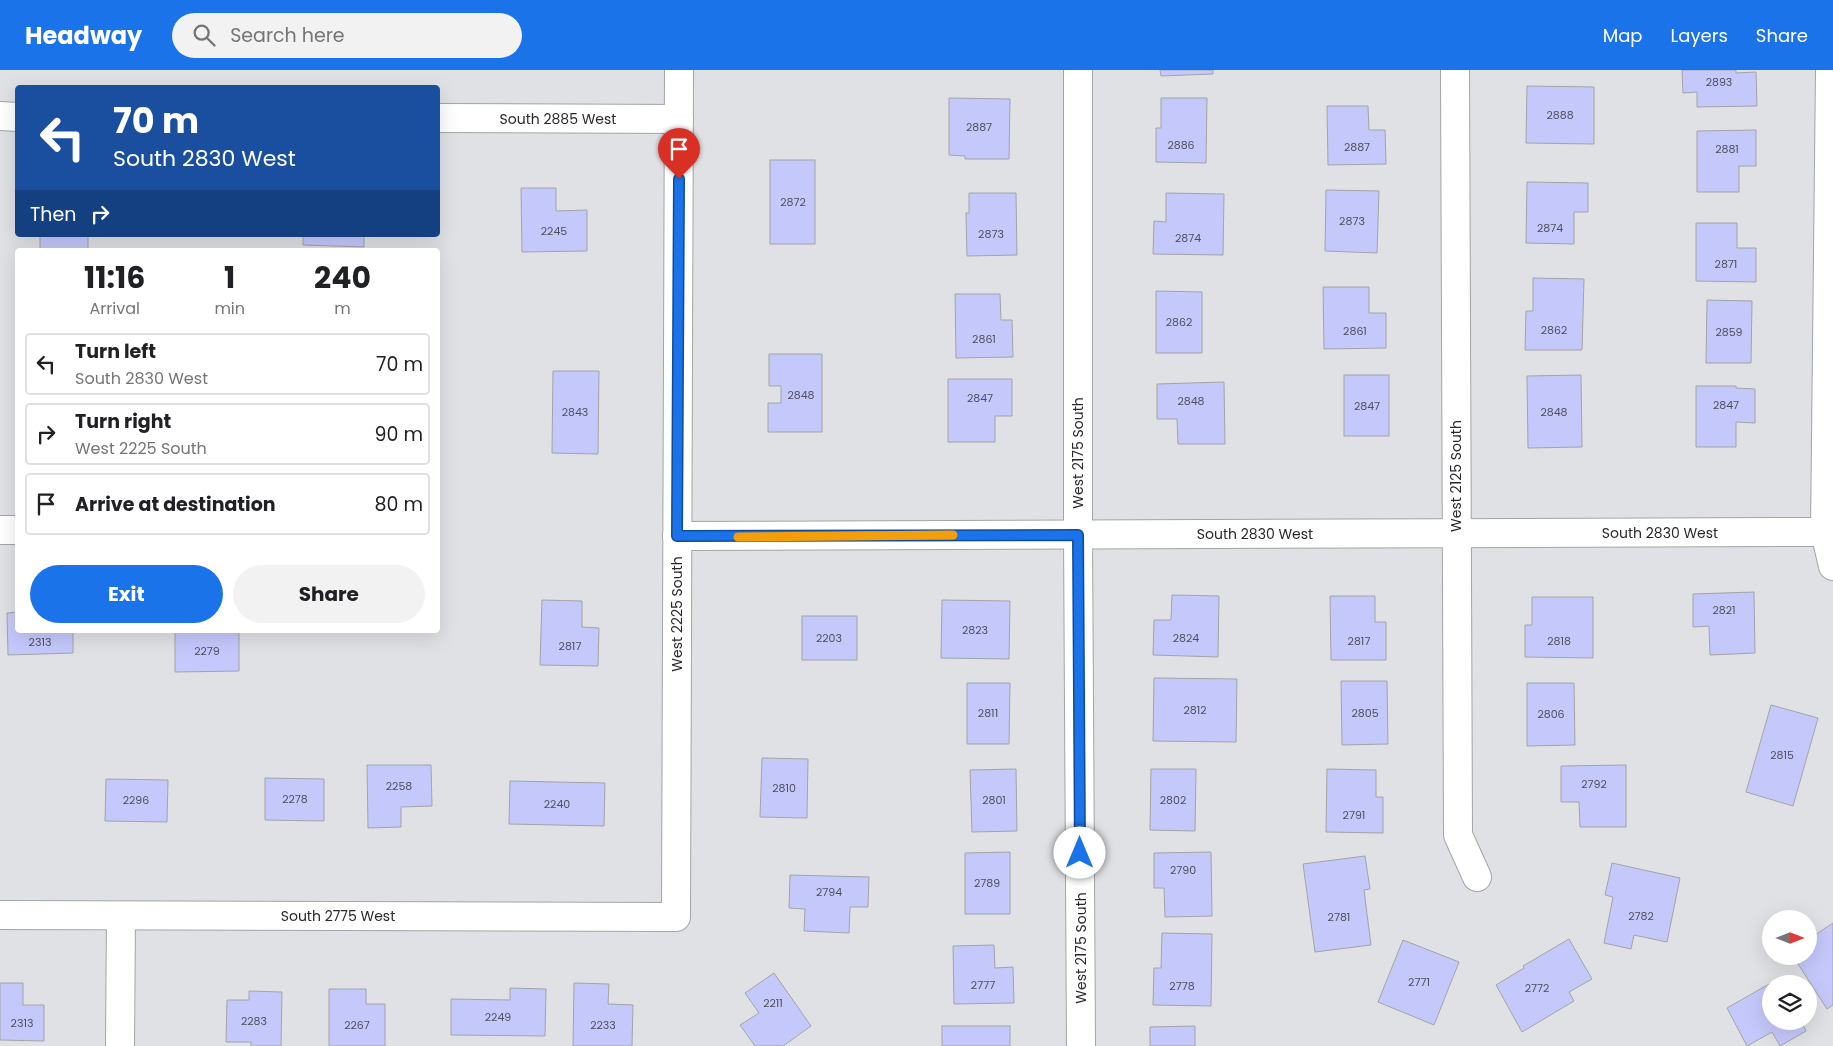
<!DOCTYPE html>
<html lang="en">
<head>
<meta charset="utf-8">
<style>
	body { margin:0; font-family:Poppins,sans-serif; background:#f2f2f2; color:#202124; height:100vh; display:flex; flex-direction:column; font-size:19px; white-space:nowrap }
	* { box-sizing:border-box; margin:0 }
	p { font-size:16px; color:#757577 }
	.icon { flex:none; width:28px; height:28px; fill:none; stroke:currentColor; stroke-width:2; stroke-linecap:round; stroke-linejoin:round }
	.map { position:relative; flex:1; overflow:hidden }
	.side { position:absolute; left:15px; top:178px; width:425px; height:385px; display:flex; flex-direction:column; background:#fff; border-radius:5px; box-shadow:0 5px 20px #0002 }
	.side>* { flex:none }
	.banner { position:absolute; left:15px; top:15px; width:425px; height:152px; border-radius:5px; box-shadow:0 5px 20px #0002; background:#1a4fa0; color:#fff; overflow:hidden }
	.needle { width:32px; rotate:90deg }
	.fabs { position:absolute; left:1762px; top:840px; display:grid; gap:10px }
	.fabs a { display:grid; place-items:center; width:55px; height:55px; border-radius:50%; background:#fff; box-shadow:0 5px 20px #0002; font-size:25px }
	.pin { position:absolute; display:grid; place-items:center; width:42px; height:42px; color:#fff; margin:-51px -21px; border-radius:50% 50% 50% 0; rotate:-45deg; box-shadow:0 0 5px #0007 }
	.pin .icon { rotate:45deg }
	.me { position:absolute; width:55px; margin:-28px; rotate:0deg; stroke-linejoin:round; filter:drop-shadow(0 0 4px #0008) }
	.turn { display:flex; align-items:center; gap:18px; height:105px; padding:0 15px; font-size:22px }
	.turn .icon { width:65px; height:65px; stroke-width:2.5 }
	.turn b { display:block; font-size:35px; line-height:42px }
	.then { display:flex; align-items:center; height:48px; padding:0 15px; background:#0003; gap:10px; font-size:19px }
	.eta { display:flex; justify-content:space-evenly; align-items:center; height:85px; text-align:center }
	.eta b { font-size:30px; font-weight:700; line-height:35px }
	.cta { display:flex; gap:10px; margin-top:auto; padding:10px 15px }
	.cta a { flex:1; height:58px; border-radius:30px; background:#1a73e8; color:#fff; font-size:20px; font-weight:700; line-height:58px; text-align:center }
	.cta a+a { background:#f2f2f2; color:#202124 }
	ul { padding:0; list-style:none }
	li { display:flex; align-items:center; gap:15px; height:62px; margin:0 10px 8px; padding:0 5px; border:2px solid #e0e0e0; border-radius:5px }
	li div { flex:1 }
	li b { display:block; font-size:19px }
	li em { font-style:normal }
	header { display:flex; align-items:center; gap:30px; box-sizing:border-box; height:70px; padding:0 25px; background:#1a73e8; color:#fff }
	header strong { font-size:24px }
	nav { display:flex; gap:28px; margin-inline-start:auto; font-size:18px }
	.search { width:350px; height:45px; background:#f2f2f2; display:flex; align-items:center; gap:12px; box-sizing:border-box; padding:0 18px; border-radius:28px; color:#757577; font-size:19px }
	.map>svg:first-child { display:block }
	.building { fill:#c5c8fb; stroke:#a3a4a7 }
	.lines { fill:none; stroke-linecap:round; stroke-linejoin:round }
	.minor-casing { stroke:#a2a5a7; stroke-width:30 }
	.minor { stroke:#fff; stroke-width:28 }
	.route-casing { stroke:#114b97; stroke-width:12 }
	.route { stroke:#1a73e8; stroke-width:9 }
	.slow { stroke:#f59e0b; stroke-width:9 }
	.labels { text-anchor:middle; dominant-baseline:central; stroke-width:4; stroke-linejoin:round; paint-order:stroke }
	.number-label { font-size:11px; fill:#4e505e }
	.street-label { font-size:14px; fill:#272829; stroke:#fff }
</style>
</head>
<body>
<header>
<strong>Headway</strong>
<div class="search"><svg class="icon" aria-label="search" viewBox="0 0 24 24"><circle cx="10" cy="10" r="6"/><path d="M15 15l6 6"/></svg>Search here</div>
<nav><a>Map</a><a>Layers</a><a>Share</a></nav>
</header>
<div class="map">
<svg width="1833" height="976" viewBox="0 0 1833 976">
	<rect width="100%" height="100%" fill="#dfe1e4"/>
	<!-- building -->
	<g class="building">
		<polygon points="1160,0 1213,0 1213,4 1161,6"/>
		<polygon points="1682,0 1736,0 1736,3 1756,2 1757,36 1697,37 1697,22 1683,23"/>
		<polygon points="1527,16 1594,17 1594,74 1526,73"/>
		<polygon points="949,28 1010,29 1009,89 965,89 965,86 949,85"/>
		<polygon points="1161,28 1207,28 1206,93 1156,92 1156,58 1161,58"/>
		<polygon points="1327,36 1368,36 1369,60 1385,60 1386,94 1328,95"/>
		<polygon points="1756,60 1756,96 1739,96 1739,122 1697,122 1697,61"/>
		<rect x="770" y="90" width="45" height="84"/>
		<polygon points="1527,112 1588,113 1588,142 1574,142 1574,174 1526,173"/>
		<polygon points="521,118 556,118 556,141 587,140 587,181 522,182"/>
		<polygon points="1326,120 1379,121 1377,183 1325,181"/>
		<polygon points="969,123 1016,123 1017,185 967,186 966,143 969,143"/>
		<polygon points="1166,123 1224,124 1223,185 1153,184 1154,151 1166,152"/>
		<polygon points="1696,153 1737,153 1737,178 1756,178 1756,212 1696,211"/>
		<rect x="40" y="165" width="48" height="15"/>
		<polygon points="303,165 364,165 364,177 303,175"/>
		<polygon points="1533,208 1584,209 1582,280 1525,280 1526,241 1533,241"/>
		<polygon points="1323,217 1369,217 1369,243 1386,243 1386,278 1324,279"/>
		<polygon points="1156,221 1202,222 1202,283 1156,283"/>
		<polygon points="955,224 1000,224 1001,250 1012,250 1013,287 956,288"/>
		<polygon points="1707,230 1752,231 1751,293 1706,293"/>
		<polygon points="769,284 822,284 822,362 768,362 768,333 781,333 781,316 769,316"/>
		<polygon points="553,301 599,301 598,384 552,383"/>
		<rect x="1344" y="305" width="45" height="61"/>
		<polygon points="1581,305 1582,377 1528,378 1527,306"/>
		<polygon points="948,309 1012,309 1012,346 995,346 995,372 948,372"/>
		<polygon points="1224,312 1225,374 1178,374 1177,349 1157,349 1157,314"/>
		<polygon points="1696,316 1736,316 1736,318 1755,319 1755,353 1736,352 1736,377 1696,377"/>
		<polygon points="1754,522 1755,583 1710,585 1709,556 1693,557 1693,524"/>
		<polygon points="1172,525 1219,526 1218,587 1153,585 1154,550 1171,550"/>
		<polygon points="1330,526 1375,526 1375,552 1386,552 1386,590 1331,590"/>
		<polygon points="1532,527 1593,527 1593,588 1525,587 1525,555 1532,555"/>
		<polygon points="542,530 582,531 582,557 599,558 598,596 540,595"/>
		<polygon points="942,530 1010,531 1009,589 941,588"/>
		<polygon points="18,542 18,560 73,560 73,583 8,585 7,543"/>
		<rect x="802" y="546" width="55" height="44"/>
		<polygon points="175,560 239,560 239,601 175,602"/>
		<polygon points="1154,608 1237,609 1236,672 1153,671"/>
		<polygon points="1341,611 1387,611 1388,674 1342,675"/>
		<polygon points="967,613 1010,613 1009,674 967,674"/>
		<polygon points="1527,613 1574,613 1575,675 1527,676"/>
		<polygon points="1771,635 1818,648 1793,736 1746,722"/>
		<polygon points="762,688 808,689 807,748 760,747"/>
		<polygon points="367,695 431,695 432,736 401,737 401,757 368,758"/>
		<polygon points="1626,695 1626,757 1580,757 1579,732 1561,732 1561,696"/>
		<polygon points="1016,699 1017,761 972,762 970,700"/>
		<polygon points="1151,699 1196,699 1195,761 1150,760"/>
		<polygon points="1327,699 1376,700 1376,727 1383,727 1383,763 1326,762"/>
		<polygon points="265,708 324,709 324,751 265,750"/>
		<polygon points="106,709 168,710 167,752 105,751"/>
		<polygon points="510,711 605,713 604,756 509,754"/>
		<polygon points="1010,782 1010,844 965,844 965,783"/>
		<polygon points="1211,782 1212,846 1165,847 1164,818 1154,818 1154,783"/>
		<polygon points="1365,786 1370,819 1364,820 1371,875 1315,882 1303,794"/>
		<polygon points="1612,793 1680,808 1667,872 1634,865 1631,879 1604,873 1613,827 1605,825"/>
		<polygon points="790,805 869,807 868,837 850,837 849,863 804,861 805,839 789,838"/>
		<polygon points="1833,853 1833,935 1827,939 1793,886 1809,886 1809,869"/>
		<polygon points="1162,863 1212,864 1211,936 1153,935 1154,898 1161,898"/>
		<polygon points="1569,869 1592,909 1569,922 1574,931 1522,962 1496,915 1524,898 1523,896"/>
		<polygon points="1403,870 1459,892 1434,955 1378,932"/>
		<polygon points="994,875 995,898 1013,897 1014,933 954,934 953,876"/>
		<polygon points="774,903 811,956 783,976 755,976 740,955 759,943 745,923"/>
		<polygon points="1778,909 1780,914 1771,914 1771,951 1801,951 1806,961 1780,976 1772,962 1747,976 1727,938"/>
		<polygon points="0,913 23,913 23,935 44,935 44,971 0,970"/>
		<polygon points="574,913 609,914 608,934 633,935 632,976 573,976"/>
		<polygon points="510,918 546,919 545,966 451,965 451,929 510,930"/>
		<polygon points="329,919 366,919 366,934 385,934 385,976 329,976"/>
		<polygon points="249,921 282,922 281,976 251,976 251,972 226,972 227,930 249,930"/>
		<rect x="942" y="956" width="68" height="20"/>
		<polygon points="1195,956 1195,976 1150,976 1150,957"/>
	</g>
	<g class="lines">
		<!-- minor casing -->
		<g class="minor-casing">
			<g id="minor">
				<polyline points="1078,0 1078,465 1081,976"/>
				<polyline points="1455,0 1458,765 1477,807"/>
				<polyline points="1830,0 1825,462 1833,496"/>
				<polyline points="0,46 18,47"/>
				<polyline points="438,48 679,49"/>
				<polyline points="0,460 18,460"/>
				<polyline points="677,466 1781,462 1825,462 1833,460"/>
				<polyline points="0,845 676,847 679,0"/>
				<polyline points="120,976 121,846"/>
			</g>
		</g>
		<!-- minor -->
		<use href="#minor" class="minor"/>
	</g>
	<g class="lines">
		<!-- route casing -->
		<g class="route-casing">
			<polyline id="route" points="679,109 677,466 1078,465 1080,783"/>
		</g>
		<!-- route -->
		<use href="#route" class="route"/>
		<!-- slow -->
		<polyline class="slow" points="738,467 953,465"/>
	</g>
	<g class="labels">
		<!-- number labels -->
		<g class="number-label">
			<text x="1719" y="12">2893</text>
			<text x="1560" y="45">2888</text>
			<text x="979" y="57">2887</text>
			<text x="1181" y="75">2886</text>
			<text x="1357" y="77">2887</text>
			<text x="1727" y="79">2881</text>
			<text x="793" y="132">2872</text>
			<text x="1352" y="151">2873</text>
			<text x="1550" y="158">2874</text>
			<text x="554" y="161">2245</text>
			<text x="991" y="164">2873</text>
			<text x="1188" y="168">2874</text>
			<text x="1726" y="194">2871</text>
			<text x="1179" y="252">2862</text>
			<text x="1554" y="260">2862</text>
			<text x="1355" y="261">2861</text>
			<text x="1729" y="262">2859</text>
			<text x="984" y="269">2861</text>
			<text x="801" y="325">2848</text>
			<text x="980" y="328">2847</text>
			<text x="1191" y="331">2848</text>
			<text x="1726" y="335">2847</text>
			<text x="1367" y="336">2847</text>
			<text x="575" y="342">2843</text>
			<text x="1554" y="342">2848</text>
			<text x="1724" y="540">2821</text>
			<text x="975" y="560">2823</text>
			<text x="829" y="568">2203</text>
			<text x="1186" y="568">2824</text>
			<text x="1359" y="571">2817</text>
			<text x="1559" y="571">2818</text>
			<text x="40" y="572">2313</text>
			<text x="570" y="576">2817</text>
			<text x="207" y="581">2279</text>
			<text x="1195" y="640">2812</text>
			<text x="988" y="643">2811</text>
			<text x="1365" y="643">2805</text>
			<text x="1551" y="644">2806</text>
			<text x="1782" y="685">2815</text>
			<text x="1594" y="714">2792</text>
			<text x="399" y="716">2258</text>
			<text x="784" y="718">2810</text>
			<text x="295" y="729">2278</text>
			<text x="136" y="730">2296</text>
			<text x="994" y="730">2801</text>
			<text x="1173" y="730">2802</text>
			<text x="557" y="734">2240</text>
			<text x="1354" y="745">2791</text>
			<text x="1183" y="800">2790</text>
			<text x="987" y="813">2789</text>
			<text x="829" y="822">2794</text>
			<text x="1641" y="846">2782</text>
			<text x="1339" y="847">2781</text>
			<text x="1419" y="912">2771</text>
			<text x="983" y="915">2777</text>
			<text x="1182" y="916">2778</text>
			<text x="1537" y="918">2772</text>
			<text x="773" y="933">2211</text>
			<text x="498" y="947">2249</text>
			<text x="254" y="951">2283</text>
			<text x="22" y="953">2313</text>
			<text x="357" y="955">2267</text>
			<text x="603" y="955">2233</text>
		</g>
		<!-- street labels -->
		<g class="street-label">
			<text x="558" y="49">South 2885 West</text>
			<text transform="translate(1078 383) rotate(-90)">West 2175 South</text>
			<text transform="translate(1456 406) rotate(-90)">West 2125 South</text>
			<text x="1660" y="463">South 2830 West</text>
			<text x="1255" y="464">South 2830 West</text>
			<text transform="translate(677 544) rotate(-90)">West 2225 South</text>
			<text x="338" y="846">South 2775 West</text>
			<text transform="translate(1081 878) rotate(-90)">West 2175 South</text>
		</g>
	</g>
</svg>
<div class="fabs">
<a><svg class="needle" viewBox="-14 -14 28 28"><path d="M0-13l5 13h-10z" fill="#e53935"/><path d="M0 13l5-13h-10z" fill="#757577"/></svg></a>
<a><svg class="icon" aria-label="layers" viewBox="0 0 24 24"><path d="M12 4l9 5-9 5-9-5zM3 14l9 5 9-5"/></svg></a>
</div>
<div class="pin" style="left:679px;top:109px;background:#d93025"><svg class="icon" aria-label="arrive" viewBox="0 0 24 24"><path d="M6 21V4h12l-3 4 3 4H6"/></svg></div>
<svg class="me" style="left:1080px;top:783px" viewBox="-20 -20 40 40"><circle r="19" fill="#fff"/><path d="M0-13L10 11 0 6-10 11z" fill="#1a73e8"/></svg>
<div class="banner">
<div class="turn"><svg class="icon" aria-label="left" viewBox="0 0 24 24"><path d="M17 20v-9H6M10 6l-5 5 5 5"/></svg><div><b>70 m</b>South 2830 West</div></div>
<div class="then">Then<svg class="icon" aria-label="right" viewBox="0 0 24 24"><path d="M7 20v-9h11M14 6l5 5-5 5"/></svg></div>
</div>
<section class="side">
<div class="eta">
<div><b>11:16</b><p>Arrival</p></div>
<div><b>1</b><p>min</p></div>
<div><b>240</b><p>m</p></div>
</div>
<ul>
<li><svg class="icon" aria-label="left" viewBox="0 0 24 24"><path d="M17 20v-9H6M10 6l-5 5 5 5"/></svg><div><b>Turn left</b><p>South 2830 West</p></div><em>70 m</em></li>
<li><svg class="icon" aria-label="right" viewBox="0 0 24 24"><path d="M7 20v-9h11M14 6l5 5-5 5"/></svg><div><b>Turn right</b><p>West 2225 South</p></div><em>90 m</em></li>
<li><svg class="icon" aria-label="arrive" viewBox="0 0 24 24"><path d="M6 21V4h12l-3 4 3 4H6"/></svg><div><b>Arrive at destination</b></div><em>80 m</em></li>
</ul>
<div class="cta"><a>Exit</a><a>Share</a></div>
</section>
</div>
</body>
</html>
